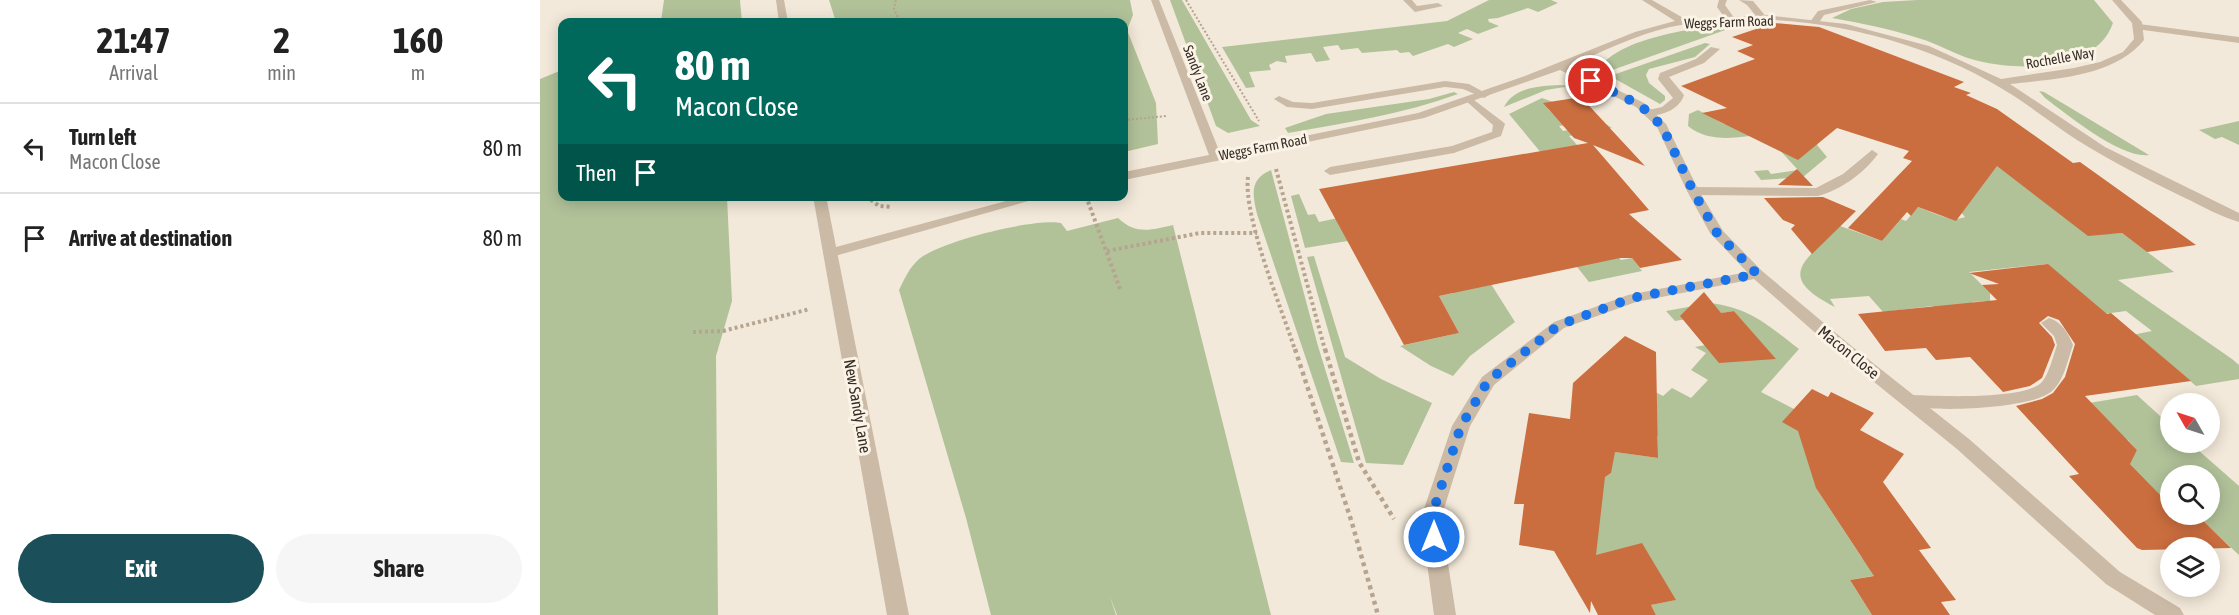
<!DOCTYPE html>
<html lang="en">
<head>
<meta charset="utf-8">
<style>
	body { margin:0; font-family:"Asap Condensed",sans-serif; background:#f6f6f6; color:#222; height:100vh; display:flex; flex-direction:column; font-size:22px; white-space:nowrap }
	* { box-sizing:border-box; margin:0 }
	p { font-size:20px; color:#767676 }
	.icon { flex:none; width:33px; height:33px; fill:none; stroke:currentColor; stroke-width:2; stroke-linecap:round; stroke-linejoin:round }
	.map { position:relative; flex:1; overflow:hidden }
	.sheet { display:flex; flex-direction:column; background:#fff; width:540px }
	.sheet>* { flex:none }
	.guide { position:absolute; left:18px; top:18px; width:570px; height:183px; border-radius:12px; box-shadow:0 3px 15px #0003; background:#00695c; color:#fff; overflow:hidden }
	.needle { width:39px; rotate:309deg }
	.buttons { position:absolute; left:1620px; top:393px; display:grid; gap:12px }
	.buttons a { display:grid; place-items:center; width:60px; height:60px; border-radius:50%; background:#fff; box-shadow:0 3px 15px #0003; font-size:30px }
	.pin { position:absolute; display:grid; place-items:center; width:51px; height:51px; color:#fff; margin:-26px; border:3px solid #fff; border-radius:50%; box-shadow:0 2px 6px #0007 }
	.me { position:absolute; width:66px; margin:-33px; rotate:0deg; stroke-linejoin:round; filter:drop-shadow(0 0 4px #0008) }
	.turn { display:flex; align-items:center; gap:21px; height:126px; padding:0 18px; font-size:27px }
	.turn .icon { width:78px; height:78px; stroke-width:2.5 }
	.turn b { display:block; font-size:42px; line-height:51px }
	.then { display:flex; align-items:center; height:57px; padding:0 18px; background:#0003; gap:12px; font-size:22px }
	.eta { display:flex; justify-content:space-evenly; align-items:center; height:102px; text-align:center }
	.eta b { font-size:36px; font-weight:700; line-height:42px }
	.primary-button { display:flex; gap:12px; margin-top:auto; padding:12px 18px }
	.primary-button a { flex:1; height:69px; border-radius:36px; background:#1b505a; color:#fff; font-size:24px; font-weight:700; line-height:69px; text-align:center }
	.primary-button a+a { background:#f6f6f6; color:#222 }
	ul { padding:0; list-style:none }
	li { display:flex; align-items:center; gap:18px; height:90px; padding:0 18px; border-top:2px solid #e0e0e0 }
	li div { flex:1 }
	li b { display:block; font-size:22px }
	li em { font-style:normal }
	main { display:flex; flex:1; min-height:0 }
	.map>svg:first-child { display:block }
	.green { fill:#b1c299 }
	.building { fill:#cb6e3f }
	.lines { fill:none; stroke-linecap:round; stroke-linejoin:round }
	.path-far2 { stroke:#b7a48f; stroke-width:2; stroke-dasharray:2 2; stroke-linecap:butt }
	.path-far1 { stroke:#b7a48f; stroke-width:4; stroke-dasharray:3 3; stroke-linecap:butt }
	.path { stroke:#b7a48f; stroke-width:4.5; stroke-dasharray:4 4; stroke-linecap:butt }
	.service { fill:#cbbaa5; fill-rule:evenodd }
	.minor { fill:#cbbaa5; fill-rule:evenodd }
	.tertiary { fill:#cbbaa5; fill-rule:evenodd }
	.route { stroke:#1a73e8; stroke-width:10; stroke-dasharray:0 18 }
	.labels { text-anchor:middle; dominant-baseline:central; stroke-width:6; stroke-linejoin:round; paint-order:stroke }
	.far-street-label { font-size:14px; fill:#362d27; stroke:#faf3e6 }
	.street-label { font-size:16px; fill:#362d27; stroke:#faf3e6 }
</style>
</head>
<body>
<main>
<section class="sheet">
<div class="eta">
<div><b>21:47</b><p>Arrival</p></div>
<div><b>2</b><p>min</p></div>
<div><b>160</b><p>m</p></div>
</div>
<ul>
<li><svg class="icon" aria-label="left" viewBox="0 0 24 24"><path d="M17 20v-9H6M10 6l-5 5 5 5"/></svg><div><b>Turn left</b><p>Macon Close</p></div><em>80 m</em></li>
<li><svg class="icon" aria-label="arrive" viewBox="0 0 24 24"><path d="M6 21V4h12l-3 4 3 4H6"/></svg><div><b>Arrive at destination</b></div><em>80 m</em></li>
</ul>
<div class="primary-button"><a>Exit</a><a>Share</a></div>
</section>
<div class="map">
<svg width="1699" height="615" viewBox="0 0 1699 615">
	<rect width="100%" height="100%" fill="#f3e9da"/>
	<!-- green -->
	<g class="green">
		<polygon points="124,0 200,0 202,22 117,22 121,21"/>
		<polygon points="289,0 590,0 593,15 587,30 616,103 618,144 584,152 584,22 296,22"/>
		<polygon points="630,0 642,0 711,120 720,126 688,133 676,126"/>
		<polygon points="949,0 1011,0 1018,3 998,12 988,8 958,18 948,19 949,22 959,26 938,34 927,29 918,33 933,39 914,47 908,44 873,56 869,52 860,53 857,50 822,53 818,48 801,50 798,45 783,47 790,60 776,62 771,53 745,56 747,63 737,61 729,65 731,70 709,72 715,87 706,88 682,47 907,21"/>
		<path d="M 1377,0 L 1554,0 L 1573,23 C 1557,70 1484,71 1443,62 C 1420,58 1400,44 1378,38 C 1350,29 1321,23 1292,18 L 1311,9 L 1343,2 Z"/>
		<path d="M 1187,25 L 1242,26 L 1258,29 L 1191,28 L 1061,74 L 1059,68 C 1081,38 1152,28 1187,25 Z"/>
		<polygon points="1165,43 1170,44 1155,57 1109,69 1106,75 1109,83 1125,96 1125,100 1120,104 1070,76"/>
		<path d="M 1287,46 L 1304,54 L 1298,57 L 1318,65 L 1325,62 L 1377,82 L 1373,85 L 1413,100 L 1409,101 L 1423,111 L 1409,113 L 1431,129 L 1400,131 L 1408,138 L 1431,136 L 1429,139 L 1441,144 L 1454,142 L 1469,153 L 1454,155 L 1466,165 L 1488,163 L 1532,193 L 1509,196 L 1524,208 L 1514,209 L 1525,218 L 1559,215 L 1564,219 L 1547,220 L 1565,234 L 1582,233 L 1634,272 L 1578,280 L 1692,359 L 1699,365 L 1699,379 L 1656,386 L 1606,343 L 1592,345 L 1582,337 L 1612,331 L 1586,311 L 1556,315 L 1546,307 L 1556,305 L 1507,264 L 1429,272 L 1450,293 L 1450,301 L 1432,302 L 1436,307 L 1400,312 L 1392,306 L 1343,312 L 1329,296 L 1290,299 L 1295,307 C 1234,276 1265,261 1300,226 L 1342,241 L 1361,219 L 1366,221 L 1378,207 C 1392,212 1411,223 1425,217 L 1420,211 L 1407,207 L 1412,200 L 1427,205 L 1431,200 L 1396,187 L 1399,183 L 1414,188 L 1421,179 L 1407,174 L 1416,163 L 1385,153 L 1390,147 L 1374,142 L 1379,135 L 1353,128 L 1345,137 L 1328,131 L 1336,123 L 1325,117 L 1315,119 L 1285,109 L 1254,133 L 1279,142 L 1277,145 L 1287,157 L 1263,177 L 1221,180 L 1214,171 L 1228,170 L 1231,174 L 1258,170 L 1225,134 C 1199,137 1170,144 1148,126 L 1149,114 L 1158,110 L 1184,124 L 1199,120 L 1199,117 L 1207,113 L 1199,110 L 1209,105 L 1176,90 L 1181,88 L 1202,98 L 1209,95 L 1217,99 L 1222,96 L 1202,86 L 1212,81 L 1223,86 L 1237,81 L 1246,85 L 1254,81 L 1226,68 L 1241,66 L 1252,59 L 1243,56 L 1256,51 L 1274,58 L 1286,58 L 1277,51 Z"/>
		<polygon points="22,70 22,196 187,197 192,301 176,356 178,615 0,615 0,79"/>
		<path d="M 1020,85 L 1031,86 L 1006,90 L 964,107 C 974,87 1000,86 1020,85 Z"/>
		<path d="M 1499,91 L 1504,92 L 1609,155 C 1581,159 1528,115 1505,98 Z"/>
		<path d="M 914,92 L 918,94 C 863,114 806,123 748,133 L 745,128 L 786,114 L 889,99 Z"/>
		<polygon points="1002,98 1013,102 1008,109 1021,123 1033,124 1019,126 1023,131 1066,124 1072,128 1029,136 1046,155 1071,247 1081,260 1092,258 1102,271 1049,282 989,206 913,224 975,322 930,356 913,376 891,366 860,346 919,333 899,296 914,293 881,229 765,248 751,196 759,194 768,215 775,214 779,222 1017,172 969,114"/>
		<polygon points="1699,121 1699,145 1682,137 1675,139 1659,130"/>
		<path d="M 731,170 L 778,346 L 814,463 L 801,462 L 717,214 C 712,193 710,179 731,170 Z"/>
		<path d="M 578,218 C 596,235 611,230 633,225 L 731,615 L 577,615 L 570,597 L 576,615 L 451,615 L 426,518 L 359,290 C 365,278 369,268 379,259 C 401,241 494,218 521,223 L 527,231 Z"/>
		<polygon points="774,256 805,357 841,379 892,403 863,465 826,463 767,257"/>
		<path d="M 1170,303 C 1210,308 1228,325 1259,349 L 1221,392 L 1254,409 L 1300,454 L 1346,478 L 1278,491 L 1322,558 L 1349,573 L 1310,580 L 1332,615 L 1116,615 L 1111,605 L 1135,600 L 1033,561 L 1061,479 L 1071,473 L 1069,451 L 1118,458 L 1118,436 L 1096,432 L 1100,384 L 1123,396 L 1132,388 L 1151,398 L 1168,380 L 1151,370 L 1166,353 L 1155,347 L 1187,341 L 1224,346 L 1194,311 L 1135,321 L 1126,311 Z"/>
		<polygon points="1597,395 1630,425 1630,442 1650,443 1699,486 1699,555 1656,515 1670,514 1670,476 1630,476 1630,503 1628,503 1582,456 1594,455 1597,450 1588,440 1577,437 1543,404"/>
	</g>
	<!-- building -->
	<g class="building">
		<polygon points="1234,23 1279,27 1424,82 1414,87 1431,93 1426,95 1457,109 1533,163 1540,162 1656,245 1607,252 1582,233 1548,236 1457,166 1416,221 1378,207 1371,216 1367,212 1342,241 1308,228 1372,161 1363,158 1369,151 1297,128 1258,160 1162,113 1187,108 1141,86 1215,59 1197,51 1213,45 1192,37"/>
		<polygon points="1041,97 1105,166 1053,145 1109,210 1089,214 1142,260 1100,268 1092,258 1080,258 899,296 919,333 864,345 779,189 1048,143 1034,138 1003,103"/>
		<polygon points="1257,169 1273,186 1238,185"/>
		<polygon points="1283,197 1316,211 1272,254 1251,229 1255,225 1243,220 1224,198"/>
		<polygon points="1508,264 1567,314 1571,313 1651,381 1545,396 1597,450 1590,464 1630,505 1630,514 1656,514 1691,548 1602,550 1597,548 1529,476 1539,474 1476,406 1502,399 1513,393 1525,377 1535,344 1519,320 1508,316 1499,323 1512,337 1515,345 1502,378 1490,386 1463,392 1430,357 1396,360 1386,348 1345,351 1318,314 1457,300 1442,285 1459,284 1429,273"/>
		<polygon points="1164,292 1181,313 1194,311 1236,359 1179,363 1140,316"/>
		<polygon points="1085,336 1116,352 1118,458 1075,452 1071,473 1065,477 1056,555 1102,543 1136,600 1111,605 1116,615 1058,615 1051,601 1050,613 1014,551 979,545 984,504 974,504 989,413 1030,419 1033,383"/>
		<polygon points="1272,389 1288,397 1291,392 1334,413 1320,430 1364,454 1343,482 1391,548 1379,550 1416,600 1401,602 1410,615 1332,615 1310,580 1334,576 1276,488 1258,431 1242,422"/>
	</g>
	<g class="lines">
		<!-- path-far2 -->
		<g class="path-far2">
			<polyline points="356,0 354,9 360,22"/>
			<polyline points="646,0 719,121"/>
			<polyline points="584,120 627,116"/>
		</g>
		<!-- path-far1 -->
		<g class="path-far1">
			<polyline points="736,169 785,350"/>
			<path d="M 708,177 C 703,217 742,309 755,350"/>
			<polyline points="326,196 339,206 352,207"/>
			<polyline points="546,196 580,289"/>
			<polyline points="567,251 660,233 717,233"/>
			<polyline points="153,332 183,331 270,309"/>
		</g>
		<!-- path -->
		<g class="path">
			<polyline points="755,349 812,523 838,615"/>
			<polyline points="785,349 819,462 854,519"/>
		</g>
		<!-- service -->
		<g class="service">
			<polygon points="863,0 872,0 877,6 898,3 903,6 875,12"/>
			<polygon points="1179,0 1187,0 1185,5 1195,19 1193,21 1187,21 1177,7"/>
			<polygon points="1199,0 1213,1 1228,19 1226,21 1220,21 1207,5"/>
			<polygon points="1330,0 1337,2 1284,15 1278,24 1270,22 1278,11"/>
			<polygon points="1599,24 1699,37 1699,43 1596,29 1596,25"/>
			<path d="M 1171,47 L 1180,49 L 1164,63 L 1129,77 L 1144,95 C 1139,111 1119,117 1104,115 L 1104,111 L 1122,107 L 1133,98 L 1118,79 L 1120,73 L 1156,59 Z"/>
			<polygon points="905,81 929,84 949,95 944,98 923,89 905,87 772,109 747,107 734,99 739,96 753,102 772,103"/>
			<polygon points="930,97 963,122 965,124 961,136 914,153 790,175 784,171 790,167 912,146 952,132 953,125 925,100"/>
			<path d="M 1332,150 L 1338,154 C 1324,173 1301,190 1278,196 L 1153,195 L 1147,191 L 1153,187 L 1276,188 L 1303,174 Z"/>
			<path d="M 1509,318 C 1522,322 1528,333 1533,345 C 1528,359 1524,381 1512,391 C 1493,409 1392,413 1367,405 L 1365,401 L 1367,397 L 1373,395 C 1399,396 1482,400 1501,383 C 1509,375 1513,356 1517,345 L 1514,336 L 1501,323 Z"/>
		</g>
		<!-- minor -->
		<g class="minor">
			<path d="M 611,0 L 619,0 L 680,153 L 878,113 L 985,76 L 1095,32 L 1135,21 L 1102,0 L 1112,0 L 1145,19 L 1225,15 L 1306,24 L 1389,46 L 1461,79 L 1534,68 L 1560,62 L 1583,52 L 1594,39 L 1592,23 L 1572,0 L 1581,0 L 1602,22 L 1604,40 C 1574,77 1513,79 1470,84 L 1565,147 L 1699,213 L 1699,222 C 1681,217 1662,206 1645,198 C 1608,180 1572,162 1537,140 C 1516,126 1495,110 1474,96 C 1379,34 1242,4 1130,27 C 1095,35 1062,52 1029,66 L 1104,103 L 1126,124 L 1159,191 L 1183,231 L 1222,271 L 1309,344 L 1429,439 L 1580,572 L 1640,608 L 1644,615 L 1615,615 L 1566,584 L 1417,449 L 1297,352 L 1214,279 L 1096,302 L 1024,328 L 954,385 L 930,426 L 901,518 L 916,615 L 894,615 L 881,518 L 912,426 L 942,377 L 1014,322 L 1088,295 L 1207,272 L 1170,233 L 1147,191 L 1117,127 L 1096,107 L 1020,70 L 884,118 L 584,180 L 584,172 L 669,155 Z"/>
			<polygon points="484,196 506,196 295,256 285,256 283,253 285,250"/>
		</g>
		<!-- tertiary -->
		<g class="tertiary">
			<polygon points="236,0 244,0 248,22 239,22"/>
			<polygon points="273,196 286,196 369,615 347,615"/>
		</g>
	</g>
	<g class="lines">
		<!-- route -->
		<polyline class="route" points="894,537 891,518 921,426 948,381 1019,325 1092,298 1217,274 1177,233 1153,191 1122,126 1100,105 1051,81"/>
	</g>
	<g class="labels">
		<!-- far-street labels -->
		<g class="far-street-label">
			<text transform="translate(1189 22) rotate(-2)">Weggs Farm Road</text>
			<text transform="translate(1520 58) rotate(-10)">Rochelle Way</text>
			<text transform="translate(658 73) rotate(69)">Sandy Lane</text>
			<text transform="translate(723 147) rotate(-11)">Weggs Farm Road</text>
		</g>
		<!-- street labels -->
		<g class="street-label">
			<text transform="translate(1309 352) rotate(39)">Macon Close</text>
			<text transform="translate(318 406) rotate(80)">New Sandy Lane</text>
		</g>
	</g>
</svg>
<div class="buttons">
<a><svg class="needle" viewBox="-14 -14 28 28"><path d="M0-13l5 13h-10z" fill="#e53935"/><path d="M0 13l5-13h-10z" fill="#767676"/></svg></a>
<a><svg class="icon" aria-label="search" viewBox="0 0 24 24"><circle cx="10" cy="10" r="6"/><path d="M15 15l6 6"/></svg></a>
<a><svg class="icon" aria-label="layers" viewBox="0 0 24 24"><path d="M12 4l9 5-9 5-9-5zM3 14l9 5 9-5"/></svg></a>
</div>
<div class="pin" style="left:1051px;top:81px;background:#d93025"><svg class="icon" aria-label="arrive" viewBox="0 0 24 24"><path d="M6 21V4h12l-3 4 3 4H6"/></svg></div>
<svg class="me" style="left:894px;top:537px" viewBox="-20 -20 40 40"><circle r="17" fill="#1a73e8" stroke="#fff" stroke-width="3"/><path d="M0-11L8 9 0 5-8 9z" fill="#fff"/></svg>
<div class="guide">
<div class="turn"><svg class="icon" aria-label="left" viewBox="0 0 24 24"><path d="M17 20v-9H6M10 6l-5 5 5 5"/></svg><div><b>80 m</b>Macon Close</div></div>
<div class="then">Then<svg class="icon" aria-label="arrive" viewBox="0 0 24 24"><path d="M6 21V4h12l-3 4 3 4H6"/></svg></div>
</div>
</div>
</main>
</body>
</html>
